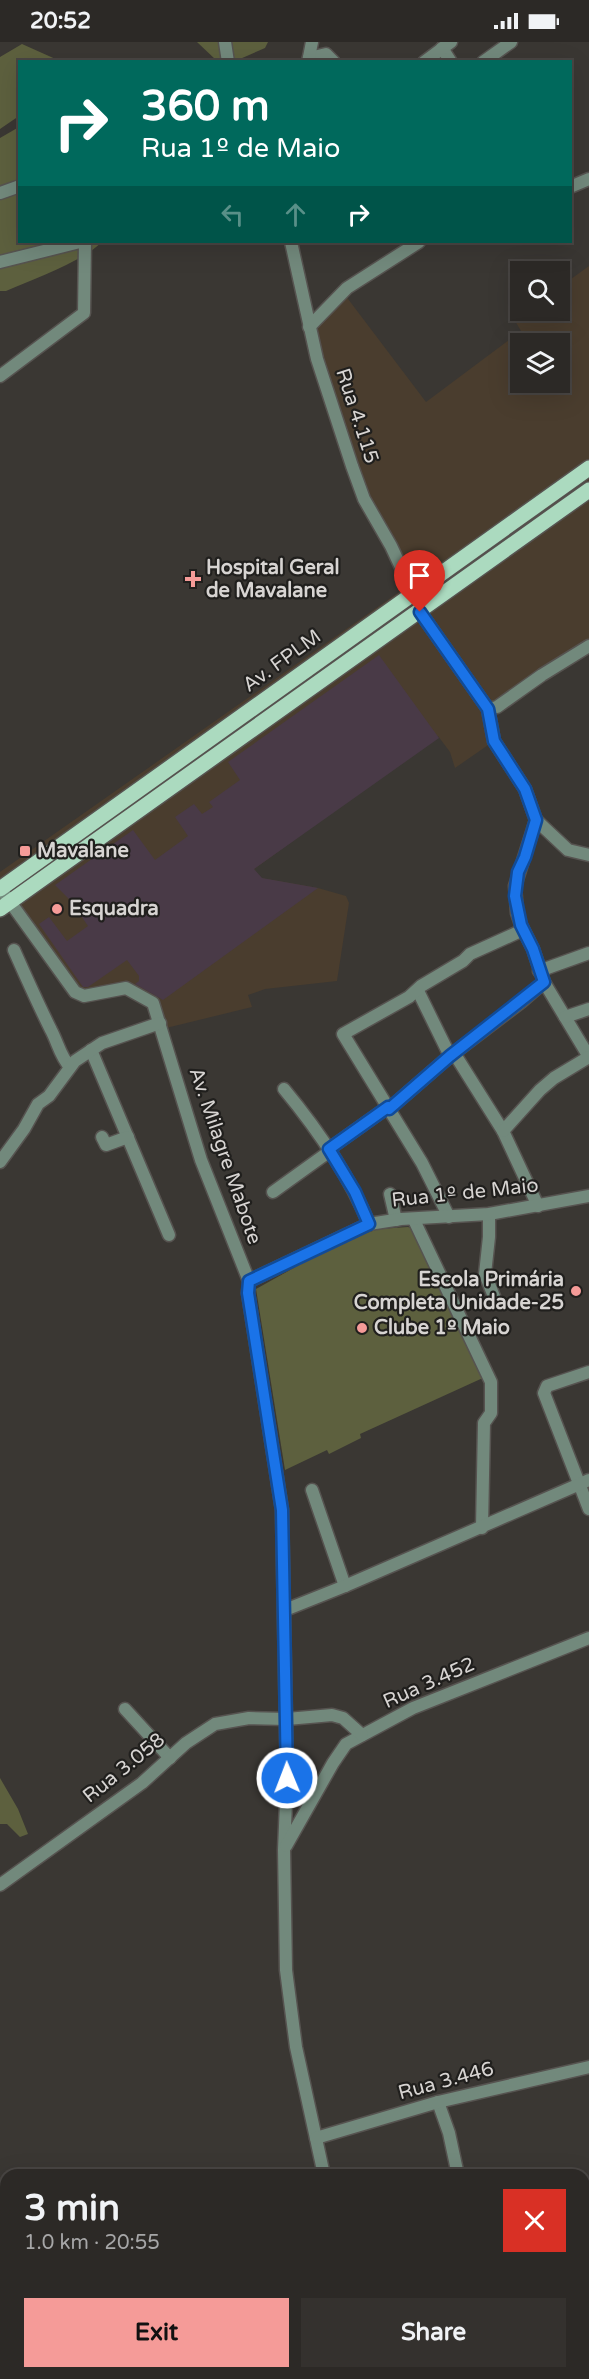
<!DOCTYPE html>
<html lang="en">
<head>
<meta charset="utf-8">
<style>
	body { margin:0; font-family:"Varela Round",sans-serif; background:#34312e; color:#f1f3f6; height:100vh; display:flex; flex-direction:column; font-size:22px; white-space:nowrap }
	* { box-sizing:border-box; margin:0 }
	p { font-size:20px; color:#a6a6a7 }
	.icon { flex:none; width:33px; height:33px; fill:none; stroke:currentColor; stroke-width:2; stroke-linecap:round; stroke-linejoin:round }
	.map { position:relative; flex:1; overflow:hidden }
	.details { position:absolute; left:0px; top:2127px; width:590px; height:210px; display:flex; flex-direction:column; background:#2c2926; border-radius:18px 18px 0 0; box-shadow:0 6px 24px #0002,0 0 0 2px #484543 }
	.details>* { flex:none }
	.guide { position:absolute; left:18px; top:18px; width:554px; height:183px; border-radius:0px; box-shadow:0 6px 24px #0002,0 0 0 2px #484543; background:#00695c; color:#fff; overflow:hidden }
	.controls { position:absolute; left:510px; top:219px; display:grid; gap:12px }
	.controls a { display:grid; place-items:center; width:60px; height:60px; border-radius:0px; background:#2c2926; box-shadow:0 6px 24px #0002,0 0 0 2px #484543; font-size:30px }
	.pin { position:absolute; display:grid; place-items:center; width:51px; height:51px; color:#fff; margin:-62px -26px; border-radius:50% 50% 50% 0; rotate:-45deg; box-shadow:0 0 6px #0007 }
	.pin .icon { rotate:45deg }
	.me { position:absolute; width:66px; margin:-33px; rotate:359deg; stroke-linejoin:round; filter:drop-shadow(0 0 4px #0008) }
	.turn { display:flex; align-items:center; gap:21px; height:126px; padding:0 24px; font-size:27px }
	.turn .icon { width:78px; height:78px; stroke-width:2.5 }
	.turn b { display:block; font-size:42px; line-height:51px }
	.lanes { display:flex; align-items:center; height:57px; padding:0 24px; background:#0003; justify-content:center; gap:30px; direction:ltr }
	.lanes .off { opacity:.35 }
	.round { display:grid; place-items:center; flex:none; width:63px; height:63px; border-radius:0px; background:#34312e }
	.overview { display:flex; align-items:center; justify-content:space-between; height:102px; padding:0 24px }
	h1 { font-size:36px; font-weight:700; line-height:45px }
	.primary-button { display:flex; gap:12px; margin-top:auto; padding:12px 24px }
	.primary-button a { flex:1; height:69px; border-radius:0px; background:#f59b98; color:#111; font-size:24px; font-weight:700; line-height:69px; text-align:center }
	.primary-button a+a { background:#34312e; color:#f1f3f6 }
	.status { display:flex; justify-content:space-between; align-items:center; height:42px; padding:0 30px; background:#2c2926; direction:ltr }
	.status svg { height:16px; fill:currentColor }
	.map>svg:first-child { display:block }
	.commercial { fill:#4a3d2e; fill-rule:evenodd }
	.industrial { fill:#493a47 }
	.green { fill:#5d603e }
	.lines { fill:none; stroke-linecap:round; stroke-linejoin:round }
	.minor-casing { stroke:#565350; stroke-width:15 }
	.major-casing { stroke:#565350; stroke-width:18 }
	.minor { stroke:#72897c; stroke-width:12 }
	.major { stroke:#abdabf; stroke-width:15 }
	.route-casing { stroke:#114b97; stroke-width:15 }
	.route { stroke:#1a73e8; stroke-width:10 }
	.poi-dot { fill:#f59b98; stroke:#201f1d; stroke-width:2 }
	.labels { text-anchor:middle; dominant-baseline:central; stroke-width:4.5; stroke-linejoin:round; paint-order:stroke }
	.street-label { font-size:20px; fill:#d7d4d2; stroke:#201f1d }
	.poi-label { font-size:20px; font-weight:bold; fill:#d7d4d2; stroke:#201f1d; text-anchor:start }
</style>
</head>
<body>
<div class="status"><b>20:52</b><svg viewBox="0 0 49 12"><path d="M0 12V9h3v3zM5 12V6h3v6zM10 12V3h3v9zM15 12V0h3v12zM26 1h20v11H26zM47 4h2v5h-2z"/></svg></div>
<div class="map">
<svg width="589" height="2337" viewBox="0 0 589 2337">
	<rect width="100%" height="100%" fill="#3a3733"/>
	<!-- commercial -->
	<path class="commercial" d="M 589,224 L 589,604 L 488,667 L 494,699 L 455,726 L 450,710 L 438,694 L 254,827 L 261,836 L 318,846 L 346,854 L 349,861 L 337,939 L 265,947 L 248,953 L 252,965 L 162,987 L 153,961 L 137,950 L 84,954 L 0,846 L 0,830 L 409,543 L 375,474 L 309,285 L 342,249 L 426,360 L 521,289 L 514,277 L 525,269 L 560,268 L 560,245 ZM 520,302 L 560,302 L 560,340 L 520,340 Z"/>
	<!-- industrial -->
	<polygon class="industrial" points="379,613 439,696 254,827 262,836 318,846 163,958 135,942 139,939 139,934 127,918 88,945 83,945 39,882 49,875 67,899 88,884 71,859 55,843 133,788 155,818 188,794 175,775 194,762 202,772 213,765 209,760 240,738 228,720"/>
	<!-- green -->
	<g class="green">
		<polygon points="197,0 268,0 265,6 233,20 222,19 216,18"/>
		<polygon points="22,2 60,19 20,20 19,74 0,87 0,15"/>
		<path d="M 19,85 L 20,200 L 102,200 C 81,220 34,237 6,249 L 0,249 L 0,96 Z"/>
		<polygon points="408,1185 416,1188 485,1335 360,1392 361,1396 329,1412 327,1408 285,1428 256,1247 344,1198 379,1187"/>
		<polygon points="0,1736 18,1767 28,1792 20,1795 7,1782 0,1782"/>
	</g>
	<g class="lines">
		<!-- minor casing -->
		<g class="minor-casing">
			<g id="minor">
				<polyline points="225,0 228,20"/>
				<polyline points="442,6 451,20"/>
				<polyline points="309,16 326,12 334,20"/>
				<polyline points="308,20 312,0"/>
				<polyline points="424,20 451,0"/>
				<polyline points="483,20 511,0"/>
				<polyline points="570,145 589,137"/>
				<polyline points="0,151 20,144"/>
				<polyline points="291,200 317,317 352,424 364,457 391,504 413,551"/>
				<polyline points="0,220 80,200"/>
				<polyline points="309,285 347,246 419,200"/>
				<polyline points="0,334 84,271 85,200"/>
				<polyline points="420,570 488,667 494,699 525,747 536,778 515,844 517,871 521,883 533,907 544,940 589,1015"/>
				<polyline points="488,667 497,665 542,633 589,604"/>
				<polyline points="536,778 568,808 589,813"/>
				<polyline points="0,846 75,950 84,954 126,946 153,961 201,1118 249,1239 248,1251 282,1468 287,1736 284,1808 286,1928 296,2005 324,2133"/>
				<path d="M 14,908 C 26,935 38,962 51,988 C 58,1001 60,1014 70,1025"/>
				<polyline points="539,929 589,911"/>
				<polyline points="418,949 450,1014"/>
				<polyline points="565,975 589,967"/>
				<polyline points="91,1008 169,1193"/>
				<polyline points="454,1011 503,1089 538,1164"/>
				<path d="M 284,1047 C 318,1088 349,1133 369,1182"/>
				<polyline points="389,1067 450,1014 521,960 544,940"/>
				<polyline points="503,1089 540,1048 554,1036 589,1015"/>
				<polyline points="102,1095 106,1103 128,1095"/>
				<polyline points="329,1107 388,1065"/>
				<polyline points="0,1120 24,1087 38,1062 49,1054 75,1019 102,1001 160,981"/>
				<polyline points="273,1150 330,1109"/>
				<polyline points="390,1152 396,1178"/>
				<polyline points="489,1172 489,1195 485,1232 495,1257"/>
				<polyline points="449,1175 422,1121 343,992 409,955 421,944 463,919 470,912 523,888"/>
				<polyline points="414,1178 491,1340 491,1371 484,1381 482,1486"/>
				<polyline points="249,1239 369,1182 401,1177 489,1172 589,1154"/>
				<polyline points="589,1330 547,1344 544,1351 589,1467"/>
				<polyline points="312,1448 345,1544"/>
				<polyline points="285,1568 345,1544 589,1438"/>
				<polyline points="125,1667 170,1716"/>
				<polyline points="286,1804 333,1721 346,1702 413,1666 589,1596"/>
				<polyline points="0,1843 142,1741 186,1701 215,1682 249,1676 287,1677 332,1673 343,1676 362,1693"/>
				<polyline points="438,2060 449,2091 458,2133"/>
				<polyline points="316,2096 438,2060 589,2025"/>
				<polyline points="584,2154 589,2152"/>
				<polyline points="352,2331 353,2337"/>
				<polyline points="337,2337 342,2331"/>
			</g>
		</g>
		<!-- major casing -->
		<g class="major-casing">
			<g id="major">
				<polyline points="0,847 589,426"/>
				<polyline points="0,867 589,448"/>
			</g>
		</g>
		<!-- minor -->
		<use href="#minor" class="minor"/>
		<!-- major -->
		<use href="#major" class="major"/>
	</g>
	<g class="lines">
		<!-- route casing -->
		<g class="route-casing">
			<polyline id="route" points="287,1736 282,1468 248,1251 249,1239 369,1182 355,1150 329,1107 388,1065 389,1067 450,1014 544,940 533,907 521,883 515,854 518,830 525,815 536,778 525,747 494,699 488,667 420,570"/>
		</g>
		<!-- route -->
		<use href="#route" class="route"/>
	</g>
	<!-- markers -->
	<g class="poi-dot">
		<path d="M190 528h6v6h6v6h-6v6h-6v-6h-6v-6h6z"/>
		<rect x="19" y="803" width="12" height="12" rx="3"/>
		<circle cx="57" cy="867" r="6"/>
		<circle cx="576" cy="1249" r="6"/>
		<circle cx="362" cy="1286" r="6"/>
	</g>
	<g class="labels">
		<!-- street labels -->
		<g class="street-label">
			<text transform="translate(357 374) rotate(72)">Rua 4.115</text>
			<text transform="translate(282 619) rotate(-36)">Av. FPLM</text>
			<text transform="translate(225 1114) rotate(71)">Av. Milagre Mabote</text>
			<text transform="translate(465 1151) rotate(-6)">Rua 1º de Maio</text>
			<text transform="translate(429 1641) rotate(-24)">Rua 3.452</text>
			<text transform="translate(124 1726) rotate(-39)">Rua 3.058</text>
			<text transform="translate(446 2039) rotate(-15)">Rua 3.446</text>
		</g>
		<!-- poi labels -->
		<g class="poi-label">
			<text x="206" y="526">Hospital Geral<tspan x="206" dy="23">de Mavalane</tspan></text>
			<text x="37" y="809">Mavalane</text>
			<text x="69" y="867">Esquadra</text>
			<text x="564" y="1238" text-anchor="end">Escola Primária<tspan x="564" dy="23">Completa Unidade-25</tspan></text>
			<text x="374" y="1286">Clube 1º Maio</text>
		</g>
	</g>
</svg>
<div class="controls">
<a><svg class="icon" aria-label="search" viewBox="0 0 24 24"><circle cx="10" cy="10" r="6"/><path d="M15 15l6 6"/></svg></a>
<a><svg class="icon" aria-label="layers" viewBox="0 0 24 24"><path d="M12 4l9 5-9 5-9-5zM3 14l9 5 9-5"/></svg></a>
</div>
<div class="pin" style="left:420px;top:570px;background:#d93025"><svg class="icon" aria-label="arrive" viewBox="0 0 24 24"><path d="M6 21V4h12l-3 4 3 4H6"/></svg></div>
<svg class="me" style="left:287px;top:1736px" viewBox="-20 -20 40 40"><circle r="17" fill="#1a73e8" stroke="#fff" stroke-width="3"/><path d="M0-11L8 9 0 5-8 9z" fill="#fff"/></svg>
<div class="guide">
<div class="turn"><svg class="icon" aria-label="right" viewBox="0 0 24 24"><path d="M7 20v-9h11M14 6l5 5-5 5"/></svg><div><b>360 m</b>Rua 1º de Maio</div></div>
<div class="lanes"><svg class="icon off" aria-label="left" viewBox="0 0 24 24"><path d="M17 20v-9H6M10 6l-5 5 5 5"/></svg><svg class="icon off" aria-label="ahead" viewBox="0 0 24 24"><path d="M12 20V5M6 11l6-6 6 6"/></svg><svg class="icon" aria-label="right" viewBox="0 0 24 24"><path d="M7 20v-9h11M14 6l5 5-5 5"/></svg></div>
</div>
<section class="details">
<div class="overview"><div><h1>3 min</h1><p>1.0 km · 20:55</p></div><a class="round" style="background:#d93025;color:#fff"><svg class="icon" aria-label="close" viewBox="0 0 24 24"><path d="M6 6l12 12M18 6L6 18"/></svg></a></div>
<div class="primary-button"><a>Exit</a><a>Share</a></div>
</section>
</div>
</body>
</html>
